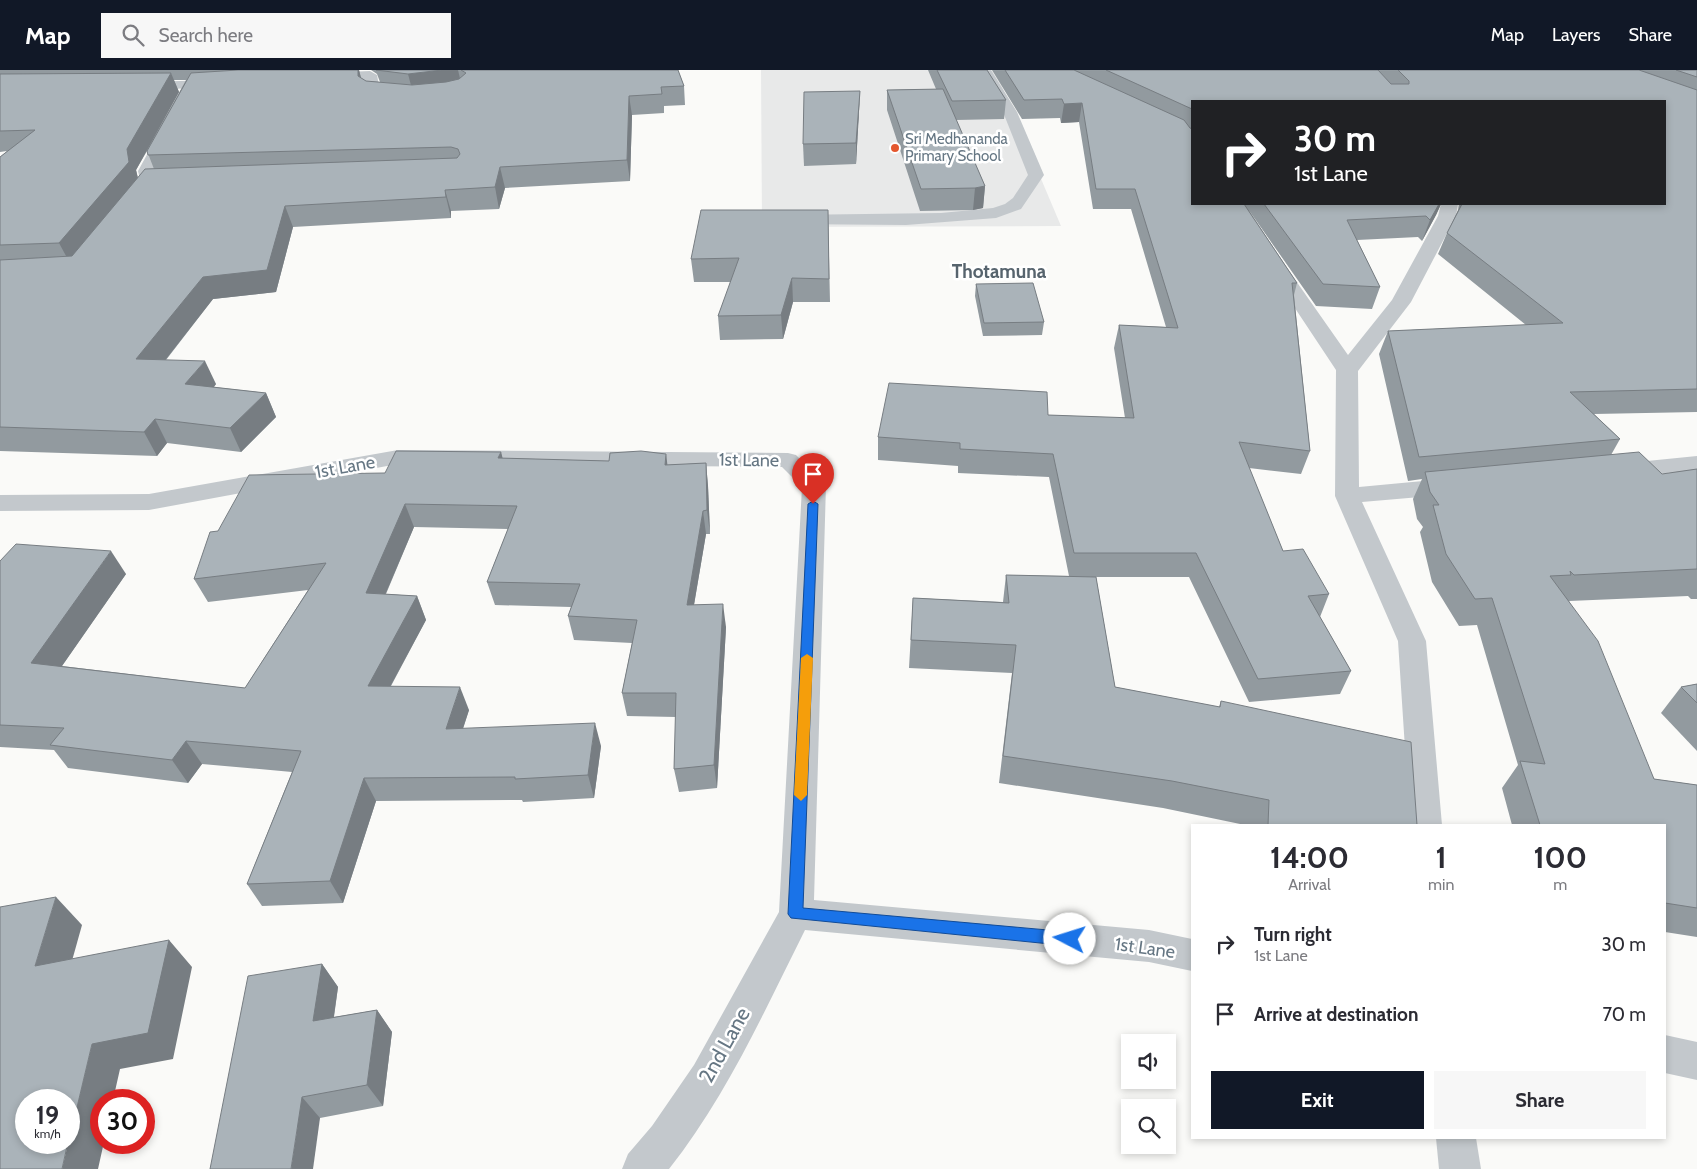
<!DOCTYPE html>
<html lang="en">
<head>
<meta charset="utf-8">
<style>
	body { margin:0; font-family:Cabin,sans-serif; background:#f7f7f7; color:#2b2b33; height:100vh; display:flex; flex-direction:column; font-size:19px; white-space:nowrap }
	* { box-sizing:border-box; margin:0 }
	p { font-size:16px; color:#7c7c81 }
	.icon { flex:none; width:28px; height:28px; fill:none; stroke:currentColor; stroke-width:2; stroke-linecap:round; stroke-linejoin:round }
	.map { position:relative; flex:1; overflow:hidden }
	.drawer { position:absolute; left:1191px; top:754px; width:475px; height:315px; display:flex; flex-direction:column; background:#fff; border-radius:0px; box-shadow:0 2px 8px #0003 }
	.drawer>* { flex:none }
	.hud { position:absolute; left:1191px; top:30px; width:475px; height:105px; border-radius:0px; box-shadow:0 2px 8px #0003; background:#202124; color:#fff; overflow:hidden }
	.fabs { position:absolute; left:1121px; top:964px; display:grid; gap:10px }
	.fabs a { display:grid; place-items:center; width:55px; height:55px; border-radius:0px; background:#fff; box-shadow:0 2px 8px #0003; font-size:25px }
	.speed { position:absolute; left:15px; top:1019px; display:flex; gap:10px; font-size:25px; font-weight:700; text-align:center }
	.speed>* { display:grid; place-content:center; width:65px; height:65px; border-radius:50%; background:#fff; box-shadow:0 2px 8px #0003; line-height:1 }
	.speed small { font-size:12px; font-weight:400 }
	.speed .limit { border:8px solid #d22; background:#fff; color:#111 }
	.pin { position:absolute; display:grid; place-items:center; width:42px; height:42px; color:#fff; margin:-51px -21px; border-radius:50% 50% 50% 0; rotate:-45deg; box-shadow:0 0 5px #0007 }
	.pin .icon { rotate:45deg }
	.me { position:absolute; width:55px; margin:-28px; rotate:275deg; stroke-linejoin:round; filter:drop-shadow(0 0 4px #0008) }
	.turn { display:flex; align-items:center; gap:18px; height:105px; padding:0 20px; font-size:22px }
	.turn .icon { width:65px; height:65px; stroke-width:2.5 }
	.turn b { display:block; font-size:35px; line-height:42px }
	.eta { display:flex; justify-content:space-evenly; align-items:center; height:85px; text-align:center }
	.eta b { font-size:30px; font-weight:700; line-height:35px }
	.action { display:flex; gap:10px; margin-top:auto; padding:10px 20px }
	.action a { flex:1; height:58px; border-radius:0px; background:#111827; color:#fff; font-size:20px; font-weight:700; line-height:58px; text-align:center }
	.action a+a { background:#f7f7f7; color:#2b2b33 }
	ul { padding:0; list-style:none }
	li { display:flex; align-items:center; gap:15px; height:70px; padding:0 20px }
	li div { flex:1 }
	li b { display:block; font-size:19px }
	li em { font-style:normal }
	header { display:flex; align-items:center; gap:30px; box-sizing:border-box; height:70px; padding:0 25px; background:#111827; color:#fff }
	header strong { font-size:24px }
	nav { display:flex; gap:28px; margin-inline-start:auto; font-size:18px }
	.search { width:350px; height:45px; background:#f7f7f7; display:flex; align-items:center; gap:12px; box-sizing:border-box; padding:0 18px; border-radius:0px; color:#7c7c81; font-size:19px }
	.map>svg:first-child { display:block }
	.built { fill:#e8e9e9 }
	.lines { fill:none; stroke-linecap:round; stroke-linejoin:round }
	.service { fill:#c3c8cc; fill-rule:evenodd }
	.minor { fill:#c3c8cc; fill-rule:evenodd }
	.wall { fill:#929a9f; fill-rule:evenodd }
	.shaded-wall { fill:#777d82 }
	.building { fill:#aab3b9; stroke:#777d82 }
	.route { fill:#1a73e8; stroke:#114b97 }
	.slow { fill:#f59e0b }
	.poi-dot { fill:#e4572e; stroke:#fff; stroke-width:2 }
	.labels { text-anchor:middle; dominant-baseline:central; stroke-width:5; stroke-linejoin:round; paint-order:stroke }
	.far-poi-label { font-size:15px; fill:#657683; stroke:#fff; text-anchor:start }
	.street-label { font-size:18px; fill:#657683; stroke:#fff }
	.far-district-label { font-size:19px; font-weight:bold; fill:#57646e; stroke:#fff }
	.near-street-label { font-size:21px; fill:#657683; stroke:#fff }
</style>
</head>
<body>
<header>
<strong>Map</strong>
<div class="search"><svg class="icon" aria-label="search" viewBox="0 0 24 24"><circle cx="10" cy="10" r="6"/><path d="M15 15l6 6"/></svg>Search here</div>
<nav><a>Map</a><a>Layers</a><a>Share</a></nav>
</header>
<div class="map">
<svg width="1697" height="1099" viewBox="0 0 1697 1099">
	<rect width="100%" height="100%" fill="#fafaf8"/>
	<!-- built -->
	<polygon class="built" points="761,0 995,0 1061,156 762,157"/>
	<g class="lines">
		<!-- service -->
		<polygon class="service" points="977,0 991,0 1017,42 1044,105 1021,139 996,148 906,155 784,154 781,150 784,146 790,145 941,143 993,138 1005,134 1013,128 1028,105 1003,42"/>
		<!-- minor -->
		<g class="minor">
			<polygon points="370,1 377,5 380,21 400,24 402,27 400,30 368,28 364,9 324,11 317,7 324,3"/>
			<polygon points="221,10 226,11 228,14 226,17 139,20 132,16 139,12"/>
			<polygon points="169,54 177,59 154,101 157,113 142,134 130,134 127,130 141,113 138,101 161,59"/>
			<polygon points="1226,134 1242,134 1348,285 1392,230 1438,146 1441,134 1458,134 1456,146 1411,232 1358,301 1359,417 1455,408 1464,411 1467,416 1464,421 1455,424 1362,432 1426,571 1442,755 1410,755 1398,571 1335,426 1336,300"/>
			<path d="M 398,380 L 788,383 L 796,385 L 826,415 L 814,830 L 1149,860 L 1192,869 L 1192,901 L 1149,892 L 805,860 C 764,942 726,1027 669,1099 L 622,1099 L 628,1084 L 652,1056 L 694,995 L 779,842 L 802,417 L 782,397 L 398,394 L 149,440 L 0,441 L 0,425 L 149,424 Z"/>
			<polygon points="1697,386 1697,400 1617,408 1609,406 1605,401 1609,396 1617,394"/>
			<polygon points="1665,965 1697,972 1697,1010 1665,1003"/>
			<polygon points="1436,1068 1476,1068 1481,1099 1439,1099"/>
		</g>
	</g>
	<!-- wall -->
	<g class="wall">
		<path d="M 0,0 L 359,0 L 361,8 L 366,11 L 380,12 L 377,4 L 371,0 L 678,0 L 684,16 L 685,35 L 664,36 L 664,43 L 632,45 L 630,111 L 505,118 L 499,139 L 451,141 L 451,148 L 293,157 L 276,222 L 213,229 L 166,290 L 216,314 L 214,317 L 266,323 L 276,347 L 241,382 L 167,373 L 157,386 L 0,381 L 0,87 L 7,81 L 0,82 ZM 174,10 L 186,10 L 150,75 L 179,22 ZM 147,81 L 154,99 L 138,108 L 136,100 Z"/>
		<polygon points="928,0 987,0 1006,30 1004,49 956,50 985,116 983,138 973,140 920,141 887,40 887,20 936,19"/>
		<polygon points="992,0 1697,0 1697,342 1594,344 1620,369 1611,385 1662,404 1697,399 1697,529 1691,529 1688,526 1569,531 1654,709 1697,715 1697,867 1665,862 1665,755 1512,755 1502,718 1518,695 1477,555 1459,556 1432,512 1420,462 1423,457 1417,449 1413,429 1422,409 1408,411 1379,284 1388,261 1526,255 1438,184 1447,163 1458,140 1459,134 1665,134 1192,31 1192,134 1441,134 1436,145 1422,171 1418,167 1357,170 1380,217 1372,239 1316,236 1248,139 1297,213 1294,225 1310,381 1301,404 1249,398 1283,481 1329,524 1320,547 1351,601 1340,624 1249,632 1189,507 1096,507 1115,617 1219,637 1221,631 1417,755 1245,755 1163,738 999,713 1012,603 909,598 913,528 1003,532 1006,505 1069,506 1049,407 958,403 958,396 878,390 878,367 1048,345 1125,348 1114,278 1119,255 1166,257 1131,139 1093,139 1079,52 1061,53 1060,48 1022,49"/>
		<polygon points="860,21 859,41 856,94 804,96 803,74"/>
		<polygon points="828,140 830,232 793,232 783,269 720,270 718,246 731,212 694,212 691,189"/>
		<polygon points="976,214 1044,252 1042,265 983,266 975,226"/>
		<polygon points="501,382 502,388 609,391 666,384 667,395 706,393 708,416 710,464 706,464 694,535 726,557 717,718 679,722 674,699 676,647 627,646 622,623 632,573 574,570 568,546 571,537 495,535 487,512 508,459 414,457 386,524 417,526 426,550 391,616 469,640 463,659 601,676 594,728 523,732 522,730 376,731 343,833 262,836 247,814 292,702 202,694 188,713 68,698 54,680 0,677 0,491 126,504 62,596 245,618 308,520 208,532 194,509 218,461 385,403"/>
		<polygon points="1697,614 1697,681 1661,643 1681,617"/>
		<polygon points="322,894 338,917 334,947 377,940 392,962 383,1036 320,1048 210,1099"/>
	</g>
	<!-- shaded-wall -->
	<g class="shaded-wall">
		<polygon points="358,0 359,0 362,12 358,6"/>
		<polygon points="442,0 458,0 462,17 413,23 408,4"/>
		<polygon points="171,3 179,22 136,100 139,113 71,195 59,173 127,79"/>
		<polygon points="860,21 859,41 856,94 856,73"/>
		<polygon points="629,26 632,45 630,111 627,90"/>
		<polygon points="1082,33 1079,52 1061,53 1064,34"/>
		<polygon points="500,97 505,118 499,139 495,117"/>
		<polygon points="985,116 983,138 973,140 975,118"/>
		<polygon points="445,120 451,141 451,148 446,127"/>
		<polygon points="1439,134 1441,134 1436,145 1422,171 1430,150"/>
		<polygon points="285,136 293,157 276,222 213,229 148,312 136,289 203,207"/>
		<polygon points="792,208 793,232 783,269 781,245"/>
		<polygon points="205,291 216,314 197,338 185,314"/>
		<polygon points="266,323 276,347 241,382 230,358"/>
		<polygon points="155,349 167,373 157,386 144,362"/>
		<polygon points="501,382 507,405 498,388"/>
		<polygon points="666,384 669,407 665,395"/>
		<polygon points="706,393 708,416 710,464 707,440"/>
		<polygon points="405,434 414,457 376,546 366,523"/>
		<polygon points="703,441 706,464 690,558 687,535"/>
		<polygon points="111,481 126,504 48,616 31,593"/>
		<polygon points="417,526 426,550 378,639 368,616"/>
		<polygon points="723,534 726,557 717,718 714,695"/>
		<polygon points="460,617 469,640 455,682 446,659"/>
		<polygon points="595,653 601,676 594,728 588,705"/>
		<polygon points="186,671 202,694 188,713 172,690"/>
		<polygon points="364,708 376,731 343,833 330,811"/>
		<polygon points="56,827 82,855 63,923 35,896"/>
		<polygon points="169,870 192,897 173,989 120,999 113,1030 101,1030 101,1072 104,1072 98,1099 62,1099 92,974"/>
		<polygon points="322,894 338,917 330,973 313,951"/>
		<polygon points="377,940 392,962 383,1036 367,1015"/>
		<polygon points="302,1027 320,1048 313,1099 291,1099"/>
	</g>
	<!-- building -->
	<g class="building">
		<polygon points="238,0 358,0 358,6 366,11 412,15 446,12 459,9 466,3 461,0 678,0 684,16 661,17 662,24 629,26 627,90 500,97 495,117 445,120 446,127 285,136 267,200 203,207 136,289 205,291 185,314 266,323 230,358 155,349 144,362 0,357 0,190 72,186 145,99 457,88 460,84 458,79 451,77 148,85 147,81 191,3"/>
		<polygon points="376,0 442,0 408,4"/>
		<polygon points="937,0 987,0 1006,30 952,31"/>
		<polygon points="1005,0 1074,0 1184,50 1190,58 1192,59 1192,134 1244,134 1297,213 1292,213 1310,381 1239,372 1283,481 1303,479 1329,524 1308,526 1351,601 1258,609 1196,483 1074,483 1053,384 960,379 960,373 878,367 889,313 1047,322 1048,345 1134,348 1119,255 1178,258 1135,119 1096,119 1082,33 1064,34 1062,29 1024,30"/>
		<polygon points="1106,0 1378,0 1391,14 1409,14 1409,11 1398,0 1639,0 1697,20 1697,319 1570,322 1620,369 1419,387 1388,261 1563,253 1447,163 1462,134 1665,134 1665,31 1192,31 1192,39"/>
		<polygon points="1676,0 1697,0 1697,7"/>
		<polygon points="171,3 127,79 129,92 59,173 0,175 0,87 35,60 0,61 0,4"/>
		<polygon points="943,19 985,116 975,118 921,119 887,20"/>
		<polygon points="860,21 856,73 803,74 804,22"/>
		<polygon points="1264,134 1439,134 1430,150 1426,146 1347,150 1380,217 1323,214"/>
		<polygon points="701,140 828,140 829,209 792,208 781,245 718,246 739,188 691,189"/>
		<polygon points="1033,213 1044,252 984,253 976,214"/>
		<polygon points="396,381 501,382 498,388 609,391 610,383 641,381 666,384 665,395 706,393 707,440 703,441 687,535 723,534 714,695 674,699 676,623 622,623 637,550 568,546 580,514 487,512 517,436 405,434 366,523 417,526 368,616 460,617 446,659 595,653 588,705 515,709 515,707 364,708 330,811 247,814 301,681 186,671 172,690 50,675 64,658 0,655 0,491 16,474 111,481 31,593 245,618 326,493 194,509 210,462 218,461 249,405 385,403"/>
		<polygon points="1639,382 1662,404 1697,399 1697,499 1574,505 1570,501 1571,505 1550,506 1598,571 1654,709 1697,715 1697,838 1665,833 1665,755 1540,755 1520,691 1545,694 1492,528 1475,529 1446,484 1433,435 1439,435 1430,422 1425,402"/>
		<polygon points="1006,505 1096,507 1115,617 1220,637 1221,631 1411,672 1417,755 1268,755 1269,730 1172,711 1003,686 1016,575 911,570 913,528 1009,533"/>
		<polygon points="1697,614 1697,633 1681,617"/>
		<polygon points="56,827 35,896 169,870 148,963 92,974 69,1071 69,1030 26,1030 26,1072 68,1072 62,1099 0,1099 0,837"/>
		<polygon points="322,894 313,951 377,940 367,1015 302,1027 291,1099 210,1099 248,906"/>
	</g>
	<!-- route -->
	<polygon class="route" points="813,431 818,434 803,838 1070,862 1075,864 1078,869 1075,874 1070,876 791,848 788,844 808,434"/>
	<!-- slow -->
	<polygon class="slow" points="807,584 813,588 807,725 801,731 794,725 801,588"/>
	<!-- markers -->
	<circle class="poi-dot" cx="895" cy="78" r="5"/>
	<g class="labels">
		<!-- far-poi labels -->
		<g class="far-poi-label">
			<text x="905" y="69">Sri Medhananda<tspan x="905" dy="17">Primary School</tspan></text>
		</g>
		<!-- street labels -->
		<g class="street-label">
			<text transform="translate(749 390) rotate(1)">1st Lane</text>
			<text transform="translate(345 397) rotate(-10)">1st Lane</text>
			<text transform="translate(1145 878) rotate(8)">1st Lane</text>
		</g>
		<!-- far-district labels -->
		<g class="far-district-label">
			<text x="999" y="201">Thotamuna</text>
		</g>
		<!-- near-street labels -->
		<g class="near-street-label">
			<text transform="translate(724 975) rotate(-61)">2nd Lane</text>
		</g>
	</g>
</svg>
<div class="fabs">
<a><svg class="icon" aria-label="sound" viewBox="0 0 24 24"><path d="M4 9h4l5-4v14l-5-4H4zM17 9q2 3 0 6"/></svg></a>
<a><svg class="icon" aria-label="search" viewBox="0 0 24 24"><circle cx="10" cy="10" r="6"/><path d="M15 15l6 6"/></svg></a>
</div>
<div class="speed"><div>19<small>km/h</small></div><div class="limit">30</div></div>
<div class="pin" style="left:813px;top:434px;background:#d93025"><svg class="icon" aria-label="arrive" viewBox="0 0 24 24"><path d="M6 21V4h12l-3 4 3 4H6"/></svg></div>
<svg class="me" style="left:1070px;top:869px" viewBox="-20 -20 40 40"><circle r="19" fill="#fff"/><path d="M0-13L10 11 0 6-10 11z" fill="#1a73e8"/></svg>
<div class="hud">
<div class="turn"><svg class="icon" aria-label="right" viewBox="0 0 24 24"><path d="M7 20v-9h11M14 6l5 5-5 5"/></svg><div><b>30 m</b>1st Lane</div></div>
</div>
<section class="drawer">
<div class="eta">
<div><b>14:00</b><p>Arrival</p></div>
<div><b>1</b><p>min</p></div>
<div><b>100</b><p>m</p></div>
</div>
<ul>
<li><svg class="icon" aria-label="right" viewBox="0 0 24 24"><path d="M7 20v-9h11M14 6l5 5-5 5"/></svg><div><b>Turn right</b><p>1st Lane</p></div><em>30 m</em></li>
<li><svg class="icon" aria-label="arrive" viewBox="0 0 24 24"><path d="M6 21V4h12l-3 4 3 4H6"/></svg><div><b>Arrive at destination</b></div><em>70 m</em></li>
</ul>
<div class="action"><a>Exit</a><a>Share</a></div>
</section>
</div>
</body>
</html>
